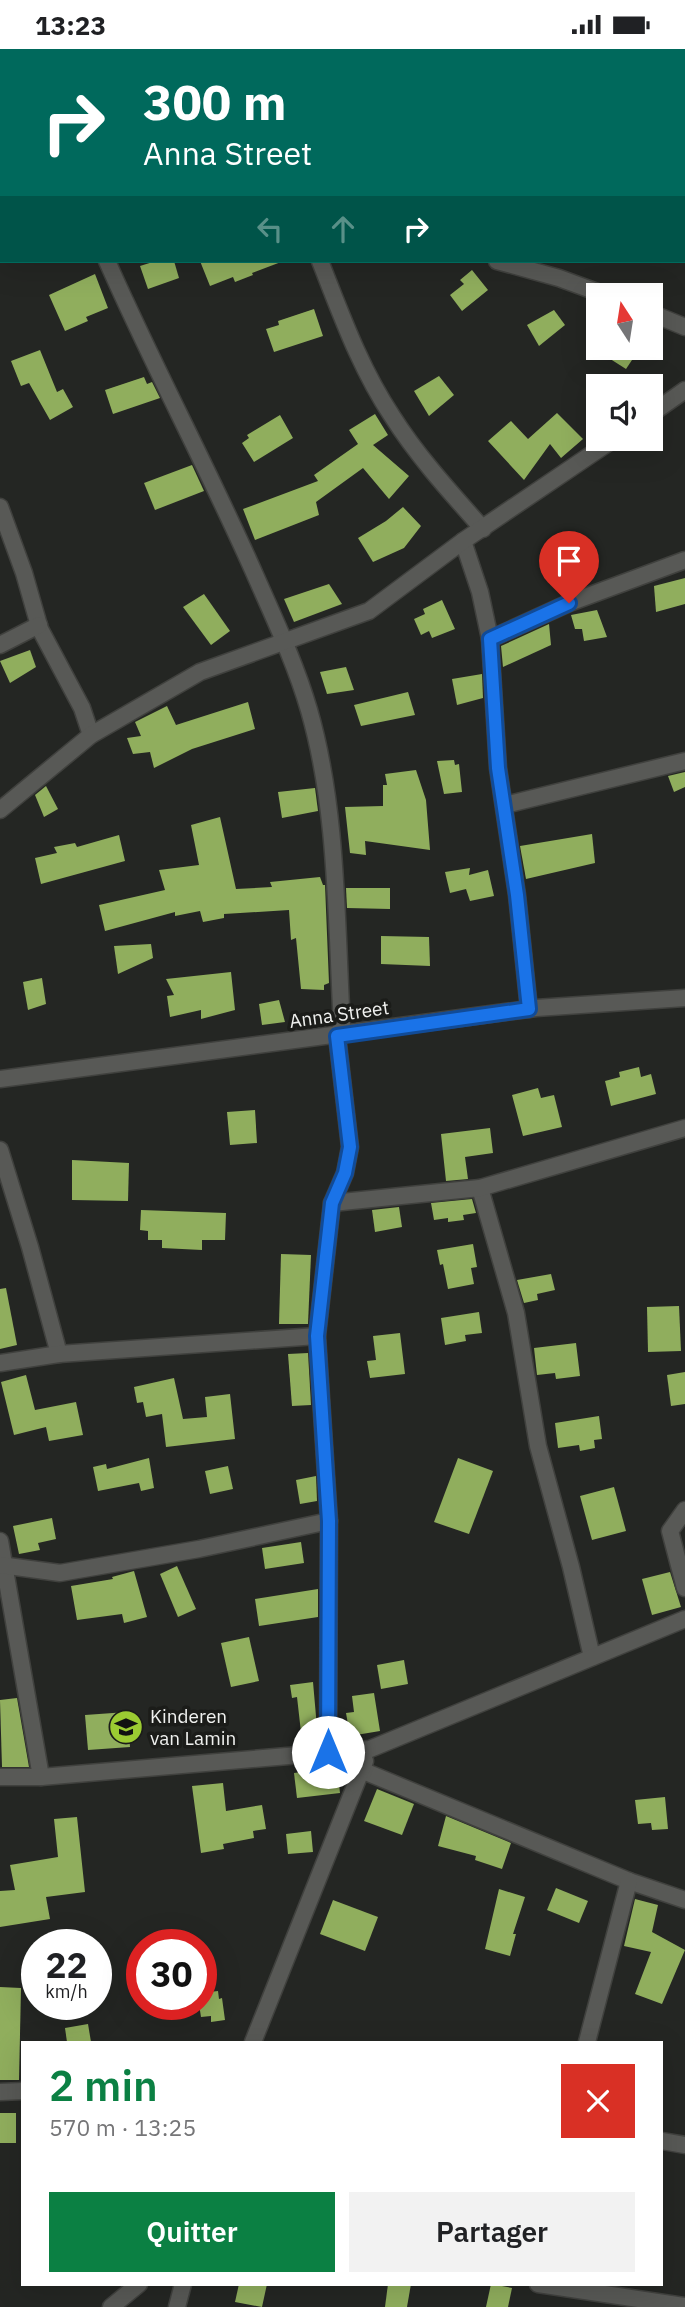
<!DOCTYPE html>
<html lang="fr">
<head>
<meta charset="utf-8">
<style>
	body { margin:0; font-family:"IBM Plex Sans",sans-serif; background:#f2f2f2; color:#202124; height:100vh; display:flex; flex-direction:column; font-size:26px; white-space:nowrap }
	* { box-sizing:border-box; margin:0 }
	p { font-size:23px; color:#757577 }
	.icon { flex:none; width:38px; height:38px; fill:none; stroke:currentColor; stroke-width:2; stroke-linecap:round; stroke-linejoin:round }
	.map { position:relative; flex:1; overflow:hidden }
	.panel { position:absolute; left:21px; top:1992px; width:642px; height:245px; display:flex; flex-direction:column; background:#fff; border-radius:0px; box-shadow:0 7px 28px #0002 }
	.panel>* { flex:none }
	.hud { position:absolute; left:0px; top:0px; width:686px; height:214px; box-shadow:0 7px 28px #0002; background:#00695c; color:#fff; overflow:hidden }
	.needle { width:46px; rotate:348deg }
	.tools { position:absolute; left:586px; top:234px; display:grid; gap:14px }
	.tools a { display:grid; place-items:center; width:77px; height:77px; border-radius:0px; background:#fff; box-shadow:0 7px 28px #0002; font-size:35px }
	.speed { position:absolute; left:21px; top:1880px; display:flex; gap:14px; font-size:35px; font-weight:700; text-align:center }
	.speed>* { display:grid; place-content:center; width:91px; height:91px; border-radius:50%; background:#fff; box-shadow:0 7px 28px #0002; line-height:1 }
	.speed small { font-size:18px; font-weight:400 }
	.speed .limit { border:10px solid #d22; background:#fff; color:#111 }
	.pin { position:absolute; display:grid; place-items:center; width:60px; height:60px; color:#fff; margin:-72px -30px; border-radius:50% 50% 50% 0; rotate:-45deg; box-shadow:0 0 7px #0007 }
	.pin .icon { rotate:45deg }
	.me { position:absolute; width:77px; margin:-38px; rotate:0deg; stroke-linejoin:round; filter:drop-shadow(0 0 5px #0008) }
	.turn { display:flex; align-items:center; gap:24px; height:147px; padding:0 28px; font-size:32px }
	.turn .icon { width:91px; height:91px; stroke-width:2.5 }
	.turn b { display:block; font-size:49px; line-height:60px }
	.lanes { display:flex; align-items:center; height:66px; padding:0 28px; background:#0003; justify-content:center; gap:35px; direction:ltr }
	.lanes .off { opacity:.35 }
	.round { display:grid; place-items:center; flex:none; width:74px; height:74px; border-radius:0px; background:#f2f2f2 }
	.head { display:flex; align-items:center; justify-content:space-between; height:119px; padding:0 28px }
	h1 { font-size:42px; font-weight:600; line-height:52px; color:#0b8043 }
	.cta { display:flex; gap:14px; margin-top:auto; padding:14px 28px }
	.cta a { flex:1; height:80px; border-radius:0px; background:#0b8043; color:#fff; font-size:28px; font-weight:600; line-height:80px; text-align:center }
	.cta a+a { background:#f2f2f2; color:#202124 }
	.status { display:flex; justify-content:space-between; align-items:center; height:49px; padding:0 35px; background:#fff; direction:ltr }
	.status svg { height:19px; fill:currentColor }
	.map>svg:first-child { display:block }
	.building { fill:#90ae5d }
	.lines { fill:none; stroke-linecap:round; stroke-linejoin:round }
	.minor-casing { stroke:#40413e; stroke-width:19 }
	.minor { stroke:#585956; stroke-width:16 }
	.route-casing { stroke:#114b97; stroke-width:18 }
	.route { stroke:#1a73e8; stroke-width:12 }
	.labels { text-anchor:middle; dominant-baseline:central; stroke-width:7; stroke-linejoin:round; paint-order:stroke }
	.street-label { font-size:19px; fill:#f0f1ef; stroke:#1b1c19 }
	.poi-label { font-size:19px; fill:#f0f1ef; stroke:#1b1c19; text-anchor:start }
</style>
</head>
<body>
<div class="status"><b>13:23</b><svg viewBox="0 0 49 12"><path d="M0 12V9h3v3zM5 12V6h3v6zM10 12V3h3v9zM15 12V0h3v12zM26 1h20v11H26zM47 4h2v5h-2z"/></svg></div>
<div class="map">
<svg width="685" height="2258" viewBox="0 0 685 2258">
	<rect width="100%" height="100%" fill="#242623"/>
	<!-- building -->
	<g class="building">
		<polygon points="156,212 174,212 179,229 148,240 140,217"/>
		<polygon points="200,212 280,212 281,213 252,224 253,226 235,233 233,228 210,237"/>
		<polygon points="472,221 488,241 462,262 450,246 464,235 460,231"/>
		<polygon points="95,225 108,259 86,268 88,272 65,282 49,246"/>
		<polygon points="314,260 323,287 274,303 266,280 279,276 278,272"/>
		<polygon points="554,261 565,276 539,297 527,276"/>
		<polygon points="612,299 640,299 626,320 604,306"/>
		<polygon points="40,301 57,343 63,340 73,358 50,371 29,334 21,337 11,312"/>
		<polygon points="439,327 454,346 429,367 414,342"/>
		<polygon points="144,328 147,335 152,333 160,349 113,365 105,341"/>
		<polygon points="557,364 583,390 561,409 550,395 524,431 488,392 511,372 528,390"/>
		<polygon points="375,365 388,386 373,396 409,427 389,450 363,419 316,453 319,466 255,491 243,460 318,432 314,426 358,395 349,381"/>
		<polygon points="280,366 293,389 254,413 242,394 249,389 247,386"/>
		<polygon points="192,416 204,442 155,461 144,434"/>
		<polygon points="403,458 421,477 404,499 373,513 358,489 386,472"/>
		<polygon points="685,529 685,555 656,563 654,537"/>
		<polygon points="329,535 342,555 294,573 284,550"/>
		<polygon points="204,545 230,582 211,596 183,558"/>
		<polygon points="442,551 455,580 432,589 429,582 421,586 414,570 425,565 423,560"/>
		<polygon points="597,561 607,588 584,592 582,580 575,580 571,566"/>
		<polygon points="549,575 551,596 503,618 501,597"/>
		<polygon points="30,601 36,618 10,634 0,612"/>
		<polygon points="346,618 354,641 327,645 320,623"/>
		<polygon points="482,625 483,649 457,656 452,630"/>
		<polygon points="408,643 415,666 361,677 354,656"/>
		<polygon points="248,653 255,680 192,700 154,719 150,703 133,705 127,689 141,687 135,673 167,657 176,676"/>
		<polygon points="454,711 455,716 459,715 462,743 444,745 437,712"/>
		<polygon points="416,721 426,751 430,801 365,792 366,806 350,804 345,758 383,757 383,736 387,736 385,725"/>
		<polygon points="685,723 685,738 674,743 668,727"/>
		<polygon points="46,737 58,760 44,768 35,746"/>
		<polygon points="315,739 318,762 282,769 278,743"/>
		<polygon points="220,768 236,840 272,838 270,833 320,828 323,836 325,836 329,934 324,936 324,941 301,940 296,889 291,891 289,861 224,865 224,869 203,873 200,862 175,867 175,863 105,882 99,856 165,841 159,821 199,816 191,776"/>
		<polygon points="592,785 595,814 526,830 520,797"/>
		<polygon points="119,786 125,812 41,835 35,809 57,804 54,798 75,794 77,798"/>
		<polygon points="470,819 469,826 488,821 494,847 470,852 466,840 450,844 445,823"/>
		<polygon points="346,839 390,839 390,860 347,859"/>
		<polygon points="381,887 429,888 430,917 381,915"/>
		<polygon points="151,895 153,909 118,925 114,897"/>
		<polygon points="231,923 235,961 201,970 201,961 170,968 167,947 174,946 166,930"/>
		<polygon points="42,929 46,955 28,961 23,933"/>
		<polygon points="279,951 285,973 262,976 259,955"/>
		<polygon points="639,1018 641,1028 651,1025 656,1045 611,1057 605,1032 620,1028 619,1023"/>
		<polygon points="538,1039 541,1049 554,1046 562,1078 523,1087 512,1046"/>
		<polygon points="255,1061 257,1094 230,1096 227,1063"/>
		<polygon points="490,1079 493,1104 465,1108 468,1130 446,1132 441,1085"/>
		<polygon points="72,1111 129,1114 128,1152 72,1151"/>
		<polygon points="472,1150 476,1164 463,1166 464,1171 448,1173 448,1169 434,1171 431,1154"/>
		<polygon points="399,1158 402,1178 375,1183 372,1161"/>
		<polygon points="141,1161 226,1164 225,1191 202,1191 202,1201 162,1199 162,1191 148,1191 148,1182 140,1181"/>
		<polygon points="473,1195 477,1218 471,1219 474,1235 448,1240 443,1215 440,1216 437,1201"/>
		<polygon points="281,1205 311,1206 308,1275 279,1275"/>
		<polygon points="551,1225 555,1241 537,1245 538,1251 524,1254 517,1231"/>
		<polygon points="6,1239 17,1296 0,1300 0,1240"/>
		<polygon points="679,1257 681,1302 648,1303 647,1258"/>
		<polygon points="479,1263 482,1284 465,1286 466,1292 445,1296 441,1269"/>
		<polygon points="400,1284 405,1325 370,1329 367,1312 376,1311 373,1287"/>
		<polygon points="576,1294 580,1327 556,1330 555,1324 537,1326 534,1299"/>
		<polygon points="308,1304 311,1356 292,1357 288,1305"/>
		<polygon points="685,1323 685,1355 671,1357 667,1326"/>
		<polygon points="26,1326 35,1361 76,1353 83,1386 49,1392 46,1378 14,1386 1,1333"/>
		<polygon points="174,1329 183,1370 207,1368 205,1348 230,1345 235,1390 166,1398 162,1365 146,1368 143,1353 137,1354 134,1338"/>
		<polygon points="599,1367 602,1390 594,1391 595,1399 580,1402 579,1396 558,1399 555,1374"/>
		<polygon points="149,1409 154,1439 141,1442 139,1434 98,1442 93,1418 106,1415 107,1420"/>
		<polygon points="458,1409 493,1422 469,1485 434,1473"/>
		<polygon points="228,1417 233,1440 210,1445 205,1422"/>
		<polygon points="316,1427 317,1452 300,1455 296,1431"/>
		<polygon points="614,1438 626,1482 592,1491 580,1447"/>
		<polygon points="52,1469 56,1490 38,1494 40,1501 19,1505 13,1477"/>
		<polygon points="301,1493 304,1514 265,1520 262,1499"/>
		<polygon points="177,1517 196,1560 178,1568 160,1525"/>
		<polygon points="134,1522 147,1568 124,1574 122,1565 77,1571 71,1537 113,1530 112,1528"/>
		<polygon points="670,1523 681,1558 652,1566 642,1530"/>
		<polygon points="318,1540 318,1568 259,1577 255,1550"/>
		<polygon points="249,1588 259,1632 231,1638 221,1594"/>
		<polygon points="404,1611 408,1635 381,1640 377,1616"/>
		<polygon points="313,1633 318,1690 302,1692 297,1648 292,1649 290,1636"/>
		<polygon points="374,1644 380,1682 350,1687 346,1664 354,1663 352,1647"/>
		<polygon points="17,1649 29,1718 2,1718 0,1651"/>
		<polygon points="127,1663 130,1698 88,1701 85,1666"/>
		<polygon points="337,1718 340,1744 297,1749 294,1724"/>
		<polygon points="223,1734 226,1762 262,1756 266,1780 253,1782 254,1789 223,1795 224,1800 201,1804 192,1737"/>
		<polygon points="377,1740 414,1755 402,1786 364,1772"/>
		<polygon points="665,1748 668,1780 652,1781 651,1774 638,1775 635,1751"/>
		<polygon points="446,1767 511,1794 502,1820 475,1811 476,1807 438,1797"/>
		<polygon points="77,1768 85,1843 46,1848 50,1870 0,1878 0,1842 15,1841 10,1816 58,1808 54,1770"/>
		<polygon points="311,1782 313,1803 288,1805 286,1785"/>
		<polygon points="556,1839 588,1852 579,1874 547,1861"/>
		<polygon points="499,1840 525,1848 513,1885 516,1885 510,1907 485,1900"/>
		<polygon points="635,1850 658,1856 652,1883 685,1901 662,1955 635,1945 651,1903 624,1897"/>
		<polygon points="333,1851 378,1868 365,1902 320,1885"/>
		<polygon points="0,1938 21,1939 19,2031 0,2031"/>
		<polygon points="218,1942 219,1950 222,1949 225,1971 211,1973 211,1967 201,1968 199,1955 201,1955 201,1944"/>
		<polygon points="88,1975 91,1993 67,1993 65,1979"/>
		<rect x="0" y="2064" width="16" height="30"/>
		<polygon points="239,2235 267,2235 262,2258 235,2253"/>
		<polygon points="388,2235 411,2235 407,2258 385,2258"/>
		<polygon points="491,2235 512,2239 508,2258 486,2258"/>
	</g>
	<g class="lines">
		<!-- minor casing -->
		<g class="minor-casing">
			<g id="minor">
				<polyline points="117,2 118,0"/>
				<polyline points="0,119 2,119"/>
				<polyline points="0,154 2,152"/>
				<path d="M 107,212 C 154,319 209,421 256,528 C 275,571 296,616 309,661 C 338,761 336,873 342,977 L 337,987 L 350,1098 L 345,1124 L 332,1154 L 317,1287 L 329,1472 L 328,1703"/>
				<path d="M 320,212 C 341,265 360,319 392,367 C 418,408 451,444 483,480"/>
				<polyline points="497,212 559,229 608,247"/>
				<polyline points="651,264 685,278"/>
				<polyline points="651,365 685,341"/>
				<polyline points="0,458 24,524 40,580 82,659 91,686"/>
				<polyline points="463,492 480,543 490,590 498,719 517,846 529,960"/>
				<polyline points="490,590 569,554 685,511"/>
				<polyline points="0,596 39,576"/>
				<polyline points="505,756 685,712"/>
				<polyline points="0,761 91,686 200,623 369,562 463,492 614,390"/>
				<polyline points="0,1030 536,959 685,949"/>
				<polyline points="0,1101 30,1198 59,1305"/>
				<polyline points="480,1139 516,1264 538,1397 571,1518 592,1608"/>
				<polyline points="332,1154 480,1139 685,1079"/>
				<polyline points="0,1314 59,1305 317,1287"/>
				<polyline points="685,1461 670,1482 685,1539"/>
				<polyline points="0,1492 41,1728"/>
				<polyline points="0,1516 60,1524 199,1500 329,1472"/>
				<polyline points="361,1721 629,1832 685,1851"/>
				<polyline points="0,1728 41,1728 370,1700 685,1570"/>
				<polyline points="253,1993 365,1712"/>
				<polyline points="587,1993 629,1832"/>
				<polyline points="0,2043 23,2042"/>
				<polyline points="662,2092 685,2096"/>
				<polyline points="538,2235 685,2257"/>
				<polyline points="111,2258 139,2235"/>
				<polyline points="177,2258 183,2235"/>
			</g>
		</g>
		<!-- minor -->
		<use href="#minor" class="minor"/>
	</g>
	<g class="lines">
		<!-- route casing -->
		<g class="route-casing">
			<polyline id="route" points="328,1703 329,1472 317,1287 332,1154 345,1124 350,1098 337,987 529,960 517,846 498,719 490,590 569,554"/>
		</g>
		<!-- route -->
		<use href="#route" class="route"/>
	</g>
	<!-- icons -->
	<defs>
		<g id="school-disc" transform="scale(1.75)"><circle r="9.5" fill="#9bcb32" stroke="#1b1c19"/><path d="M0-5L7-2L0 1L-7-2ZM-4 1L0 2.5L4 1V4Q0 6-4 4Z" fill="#111"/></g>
	</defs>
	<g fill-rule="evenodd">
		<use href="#school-disc" x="126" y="1678"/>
	</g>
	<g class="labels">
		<!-- street labels -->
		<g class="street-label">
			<text transform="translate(339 965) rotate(-8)">Anna Street</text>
		</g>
		<!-- poi labels -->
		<g class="poi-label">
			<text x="150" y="1667">Kinderen<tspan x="150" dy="22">van Lamin</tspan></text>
		</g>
	</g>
</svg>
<div class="tools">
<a><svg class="needle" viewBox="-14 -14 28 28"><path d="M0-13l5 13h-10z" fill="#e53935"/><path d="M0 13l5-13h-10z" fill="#757577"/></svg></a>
<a><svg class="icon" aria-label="sound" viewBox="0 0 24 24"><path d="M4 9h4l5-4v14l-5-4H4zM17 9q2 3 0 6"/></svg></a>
</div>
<div class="speed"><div>22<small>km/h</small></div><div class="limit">30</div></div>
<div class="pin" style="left:569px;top:554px;background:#d93025"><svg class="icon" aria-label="arrive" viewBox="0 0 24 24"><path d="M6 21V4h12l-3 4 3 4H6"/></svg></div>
<svg class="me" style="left:328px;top:1703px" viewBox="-20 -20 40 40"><circle r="19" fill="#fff"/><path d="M0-13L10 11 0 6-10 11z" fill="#1a73e8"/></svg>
<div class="hud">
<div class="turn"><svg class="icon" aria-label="right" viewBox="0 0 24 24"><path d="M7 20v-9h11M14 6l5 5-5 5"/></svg><div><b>300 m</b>Anna Street</div></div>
<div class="lanes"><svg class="icon off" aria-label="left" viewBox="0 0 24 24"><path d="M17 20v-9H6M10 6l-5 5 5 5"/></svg><svg class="icon off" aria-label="ahead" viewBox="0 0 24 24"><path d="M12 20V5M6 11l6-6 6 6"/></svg><svg class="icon" aria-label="right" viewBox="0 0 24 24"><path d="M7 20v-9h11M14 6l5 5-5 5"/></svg></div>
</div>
<section class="panel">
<div class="head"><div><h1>2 min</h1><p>570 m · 13:25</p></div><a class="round" style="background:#d93025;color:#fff"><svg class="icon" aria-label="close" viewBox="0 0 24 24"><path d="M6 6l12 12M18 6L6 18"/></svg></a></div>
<div class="cta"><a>Quitter</a><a>Partager</a></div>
</section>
</div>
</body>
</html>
